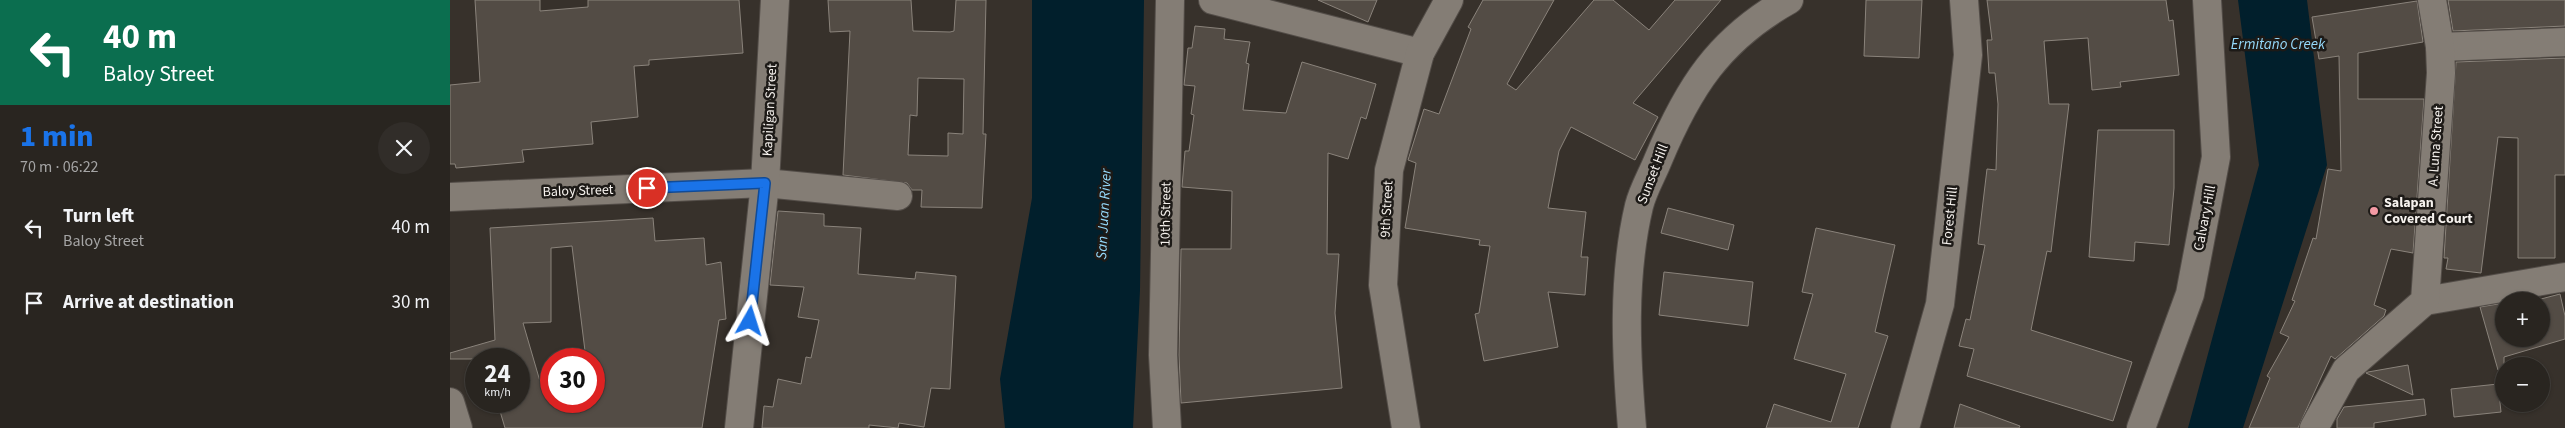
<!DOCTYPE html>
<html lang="en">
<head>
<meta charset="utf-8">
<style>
	body { margin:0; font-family:"Source Sans 3",sans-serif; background:#312d29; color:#f1f3f6; height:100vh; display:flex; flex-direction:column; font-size:19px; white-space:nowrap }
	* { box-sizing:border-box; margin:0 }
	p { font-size:16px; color:#a5a5a5 }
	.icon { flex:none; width:28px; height:28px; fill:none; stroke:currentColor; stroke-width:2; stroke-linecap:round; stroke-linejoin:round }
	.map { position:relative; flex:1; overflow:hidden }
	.details { display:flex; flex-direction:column; background:#292520; width:450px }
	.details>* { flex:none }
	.hud { background:#0b6e4f; color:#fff; overflow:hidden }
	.buttons { position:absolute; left:2045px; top:292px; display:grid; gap:10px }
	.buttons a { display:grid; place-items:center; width:55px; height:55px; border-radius:50%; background:#292520; box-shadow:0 1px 4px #0004,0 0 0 1px #45423e; font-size:25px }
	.speed { position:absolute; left:15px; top:348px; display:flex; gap:10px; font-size:25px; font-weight:700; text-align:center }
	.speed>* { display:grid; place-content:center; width:65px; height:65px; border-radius:50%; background:#292520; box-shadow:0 1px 4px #0004,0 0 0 1px #45423e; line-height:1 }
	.speed small { font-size:12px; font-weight:400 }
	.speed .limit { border:8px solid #d22; background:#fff; color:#111 }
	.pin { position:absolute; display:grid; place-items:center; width:42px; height:42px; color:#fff; margin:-21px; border:2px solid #fff; border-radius:50%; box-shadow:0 1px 5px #0007 }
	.me { position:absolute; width:55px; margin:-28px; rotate:6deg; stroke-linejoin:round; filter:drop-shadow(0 0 4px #0008) }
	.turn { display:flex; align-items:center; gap:18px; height:105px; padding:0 20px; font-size:22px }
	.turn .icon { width:65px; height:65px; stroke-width:2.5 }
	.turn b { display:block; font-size:35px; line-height:42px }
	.round { display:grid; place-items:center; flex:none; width:52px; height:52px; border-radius:26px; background:#312d29 }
	.headline { display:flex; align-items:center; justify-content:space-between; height:85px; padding:0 20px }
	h1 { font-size:30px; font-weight:800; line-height:38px; color:#1a73e8 }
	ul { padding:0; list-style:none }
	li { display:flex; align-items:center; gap:15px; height:75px; padding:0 20px }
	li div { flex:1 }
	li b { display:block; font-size:19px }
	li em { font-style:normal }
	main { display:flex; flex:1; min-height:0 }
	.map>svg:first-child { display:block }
	.water { fill:#011f2c }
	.building { fill:#534c45; stroke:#8a837b; fill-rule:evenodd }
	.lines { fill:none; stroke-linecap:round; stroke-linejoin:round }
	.minor-casing { stroke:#534d48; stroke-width:30 }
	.minor { stroke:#847d75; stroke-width:28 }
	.route-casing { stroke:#114b97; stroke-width:12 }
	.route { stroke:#1a73e8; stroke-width:9 }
	.poi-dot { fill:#f49aa4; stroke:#1d1a17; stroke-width:2 }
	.labels { text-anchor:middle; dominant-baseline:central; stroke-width:5; stroke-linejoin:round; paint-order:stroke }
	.street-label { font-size:14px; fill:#f6f2ee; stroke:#1d1a17 }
	.poi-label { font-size:14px; font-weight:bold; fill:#f6f2ee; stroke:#1d1a17; text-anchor:start }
	.water-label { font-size:15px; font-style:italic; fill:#95d9fb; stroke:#1d1a17 }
</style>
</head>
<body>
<main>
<section class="details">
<div class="hud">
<div class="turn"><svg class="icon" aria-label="left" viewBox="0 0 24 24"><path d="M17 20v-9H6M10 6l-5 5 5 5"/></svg><div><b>40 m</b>Baloy Street</div></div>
</div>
<div class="headline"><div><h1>1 min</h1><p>70 m · 06:22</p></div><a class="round"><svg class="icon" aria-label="close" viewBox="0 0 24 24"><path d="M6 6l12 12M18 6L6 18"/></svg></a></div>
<ul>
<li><svg class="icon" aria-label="left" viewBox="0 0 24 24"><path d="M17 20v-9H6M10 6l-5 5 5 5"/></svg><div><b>Turn left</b><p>Baloy Street</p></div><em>40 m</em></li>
<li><svg class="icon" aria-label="arrive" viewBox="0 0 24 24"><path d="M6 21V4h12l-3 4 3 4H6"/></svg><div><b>Arrive at destination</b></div><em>30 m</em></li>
</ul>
</section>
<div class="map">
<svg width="2115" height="428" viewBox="0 0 2115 428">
	<rect width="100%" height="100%" fill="#37312b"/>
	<!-- water -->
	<g class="water">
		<polygon points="582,0 694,0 690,290 683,428 555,428 550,379 582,198"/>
		<polygon points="1788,0 1857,0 1877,165 1793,428 1738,428 1809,165"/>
	</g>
	<!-- building -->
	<g class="building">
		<polygon points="25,0 90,0 90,11 138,7 138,0 289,0 293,53 199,60 199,65 184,66 188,117 141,122 143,144 72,150 74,162 6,168 5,164 0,164 0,85 30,82"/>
		<path d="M 378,0 L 461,0 L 463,31 L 500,32 L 504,31 L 506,0 L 536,0 L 533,134 L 536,134 L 532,208 L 471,207 L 472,190 L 462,190 L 457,183 L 393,175 L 400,31 L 380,32 ZM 468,78 L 514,79 L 513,134 L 498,133 L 498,156 L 458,155 L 460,115 L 467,116 Z"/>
		<polygon points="868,0 927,0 918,22"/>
		<polygon points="1033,0 1104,0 1057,84 1066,90 1144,0 1163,0 1199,30 1225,0 1271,0 1183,103 1208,117 1185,160 1121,127 1109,151 1098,208 1136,212 1131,257 1138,257 1135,295 1098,292 1108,347 1034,361 1025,314 1029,313 1040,246 1029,245 1030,240 955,228 966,163 958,160 974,109 989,114 1021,29 1018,27"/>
		<polygon points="1416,0 1472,0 1469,58 1414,56"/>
		<polygon points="1537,0 1716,0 1719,21 1723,20 1729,75 1670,82 1671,87 1642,90 1638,38 1594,41 1599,104 1619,104 1601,252 1597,251 1581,330 1682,362 1663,421 1517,376 1524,349 1509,346 1516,319 1520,320 1535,245 1528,244 1537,169 1546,170 1548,104 1545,73 1539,73 1537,40 1542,40"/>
		<polygon points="1998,0 2115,0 2115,26 2003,31"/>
		<polygon points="1967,1 1973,42 1908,53 1908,99 1974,99 1963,253 1941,249 1924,305 1936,310 1934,316 1885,359 1881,356 1848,428 1799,428 1820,378 1817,376 1839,337 1830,333 1845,301 1842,300 1863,238 1866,239 1878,169 1891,171 1889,56 1869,59 1862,17"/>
		<polygon points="745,26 775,29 774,39 800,42 796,63 799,64 793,110 836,113 852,62 926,84 916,119 911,117 898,159 878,153 877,254 889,254 885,313 892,388 731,403 729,355 731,249 781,249 782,191 732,187 735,151 739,151 744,115 741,114 745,86 734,85 738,48 742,48"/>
		<polygon points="2115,58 2115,175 2105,175 2105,258 2068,258 2068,138 2048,137 2031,273 1996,269 1998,258 1994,258 2006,62"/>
		<polygon points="1648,130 1724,130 1724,188 1719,245 1685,242 1684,261 1639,257"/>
		<polygon points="1218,208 1284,225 1278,250 1211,233"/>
		<polygon points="328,211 374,214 374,226 411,228 408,274 465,279 466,272 506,276 500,389 481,388 474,427 449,423 448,428 419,425 419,428 312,428 314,406 323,407 328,379 351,384 356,357 361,358 369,320 348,317 354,287 320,285"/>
		<path d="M 203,218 L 205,241 L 254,238 L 256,265 L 271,262 L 276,319 L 269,320 L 252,428 L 55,428 L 47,401 L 69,401 L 69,359 L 0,359 L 0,353 L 45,340 L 40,228 ZM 122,246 L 136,359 L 144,359 L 144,401 L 101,401 L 101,392 L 94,395 L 73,323 L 101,322 L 101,248 Z"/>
		<polygon points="1366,228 1445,245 1425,332 1438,336 1408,428 1316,428 1324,404 1381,422 1396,374 1344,359 1363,294 1352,292"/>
		<polygon points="1214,272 1303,282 1298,326 1209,315"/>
		<polygon points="2110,294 2115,316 2115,339 2054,357 2054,369 2048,370 2030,307 2054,303 2054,339 2091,339 2091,299"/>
		<polygon points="1958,365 1963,395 1916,373 1918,372"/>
		<polygon points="2048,384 2051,412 2004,417 2001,389"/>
		<polygon points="1974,399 1976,415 1924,423 1924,428 1887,428 1887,419 1894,407"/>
		<polygon points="1510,404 1570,426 1569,428 1504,428"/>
	</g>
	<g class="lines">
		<!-- minor casing -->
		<g class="minor-casing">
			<g id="minor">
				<polyline points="763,0 970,53"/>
				<polyline points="1990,47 2115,42"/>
				<polyline points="0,197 315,183 448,196"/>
				<polyline points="1975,301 2115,277"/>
				<polyline points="0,402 8,428"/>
				<polyline points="289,428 315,183 325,0"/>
				<polyline points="717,428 713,355 720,0"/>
				<polyline points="956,428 933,285 939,170 970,53 999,0"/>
				<path d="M 1182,428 C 1176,355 1172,278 1189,206 C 1193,190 1202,175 1208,160 C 1238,88 1269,39 1339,0"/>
				<polyline points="1455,428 1490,304 1518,55 1514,0"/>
				<polyline points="1691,428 1740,294 1766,157 1757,0"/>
				<polyline points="1864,428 1896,370 1975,301 1991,73 1990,47 1982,0"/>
			</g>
		</g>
		<!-- minor -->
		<use href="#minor" class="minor"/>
	</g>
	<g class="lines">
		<!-- route casing -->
		<g class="route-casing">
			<polyline id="route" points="197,188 315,183 300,321"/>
		</g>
		<!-- route -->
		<use href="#route" class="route"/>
	</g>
	<!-- markers -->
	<circle class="poi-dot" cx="1924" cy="211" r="5"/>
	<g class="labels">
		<!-- street labels -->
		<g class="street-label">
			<text transform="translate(320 110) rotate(-87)">Kapiligan Street</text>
			<text transform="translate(1986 146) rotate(-86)">A. Luna Street</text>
			<text transform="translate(1203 174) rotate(-69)">Sunset Hill</text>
			<text transform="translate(128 191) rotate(-2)">Baloy Street</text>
			<text transform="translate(937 209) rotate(-87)">9th Street</text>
			<text transform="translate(716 214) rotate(-89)">10th Street</text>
			<text transform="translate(1500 216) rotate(-84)">Forest Hill</text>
			<text transform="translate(1755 218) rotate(-79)">Calvary Hill</text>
		</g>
		<!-- poi labels -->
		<g class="poi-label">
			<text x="1934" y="203">Salapan<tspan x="1934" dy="16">Covered Court</tspan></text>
		</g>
		<!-- water labels -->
		<g class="water-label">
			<text x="1828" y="44">Ermitaño Creek</text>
			<text transform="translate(654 214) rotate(-87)">San Juan River</text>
		</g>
	</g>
</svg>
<div class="buttons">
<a>+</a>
<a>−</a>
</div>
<div class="speed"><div>24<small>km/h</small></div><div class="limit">30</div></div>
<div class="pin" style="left:197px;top:188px;background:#d93025"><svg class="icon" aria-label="arrive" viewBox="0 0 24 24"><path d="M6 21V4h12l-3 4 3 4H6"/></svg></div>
<svg class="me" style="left:300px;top:321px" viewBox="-20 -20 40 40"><path d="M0-17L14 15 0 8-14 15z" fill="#1a73e8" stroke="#fff" stroke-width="4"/></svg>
</div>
</main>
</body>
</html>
